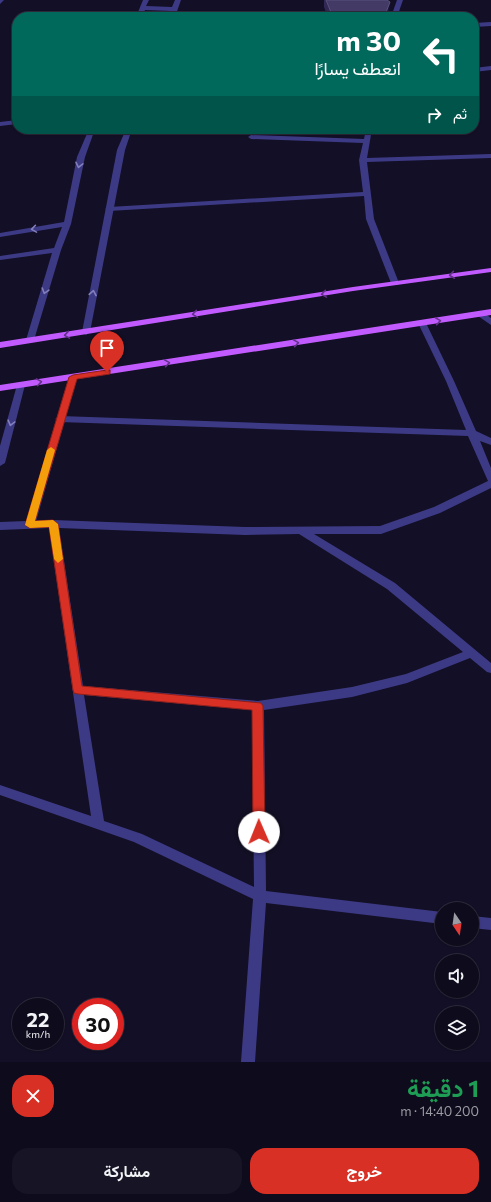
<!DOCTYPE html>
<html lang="ar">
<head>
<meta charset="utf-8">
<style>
	body { margin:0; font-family:Commissioner,Vazirmatn,sans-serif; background:#171425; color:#f1f3f6; direction:rtl; height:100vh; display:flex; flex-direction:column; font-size:15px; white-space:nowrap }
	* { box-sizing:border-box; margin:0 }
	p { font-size:13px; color:#9b9ba3 }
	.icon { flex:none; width:22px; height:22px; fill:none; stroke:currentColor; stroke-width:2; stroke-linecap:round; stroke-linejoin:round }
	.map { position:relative; height:1062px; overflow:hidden; direction:ltr }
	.drawer { display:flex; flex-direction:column; background:#0e0b1c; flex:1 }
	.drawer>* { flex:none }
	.guide { position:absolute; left:12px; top:12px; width:467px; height:122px; border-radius:16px; box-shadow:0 1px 3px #0004,0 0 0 1px #2e2b3b; direction:rtl; background:#00695c; color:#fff; overflow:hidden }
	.needle { width:26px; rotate:167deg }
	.tools { position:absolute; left:435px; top:902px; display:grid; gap:8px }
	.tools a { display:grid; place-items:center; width:44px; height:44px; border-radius:50%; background:#0e0b1c; box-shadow:0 1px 3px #0004,0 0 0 1px #2e2b3b; font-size:20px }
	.speed { position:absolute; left:12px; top:998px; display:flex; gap:8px; font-size:20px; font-weight:700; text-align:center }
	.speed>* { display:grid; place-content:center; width:52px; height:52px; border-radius:50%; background:#0e0b1c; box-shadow:0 1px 3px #0004,0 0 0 1px #2e2b3b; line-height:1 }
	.speed small { font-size:10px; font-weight:400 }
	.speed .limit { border:6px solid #d22; background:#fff; color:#111 }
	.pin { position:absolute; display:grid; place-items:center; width:34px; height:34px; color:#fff; margin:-41px -17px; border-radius:50% 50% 50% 0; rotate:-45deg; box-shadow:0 0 4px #0007 }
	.pin .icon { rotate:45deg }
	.me { position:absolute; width:44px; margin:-22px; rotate:359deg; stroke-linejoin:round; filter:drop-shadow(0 0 3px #0008) }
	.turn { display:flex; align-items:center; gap:14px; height:84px; padding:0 12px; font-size:18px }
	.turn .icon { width:52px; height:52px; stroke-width:2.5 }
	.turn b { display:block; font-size:28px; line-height:34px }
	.then { display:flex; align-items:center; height:38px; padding:0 12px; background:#0003; gap:8px; font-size:15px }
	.round { display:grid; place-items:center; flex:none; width:42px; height:42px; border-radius:16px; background:#171425 }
	.summary { display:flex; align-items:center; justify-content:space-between; height:68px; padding:0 12px }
	h1 { font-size:24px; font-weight:700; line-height:30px; color:#1e9e55 }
	.button { display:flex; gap:8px; margin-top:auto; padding:8px 12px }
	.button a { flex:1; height:46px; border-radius:16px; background:#d93025; color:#fff; font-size:16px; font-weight:700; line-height:46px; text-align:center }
	.button a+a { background:#171425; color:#f1f3f6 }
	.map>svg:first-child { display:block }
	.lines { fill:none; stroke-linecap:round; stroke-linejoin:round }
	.minor { fill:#3d3a85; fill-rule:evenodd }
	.tertiary { fill:#3d3a85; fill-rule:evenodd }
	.primary { fill:#c25bff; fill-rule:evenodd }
	.wall { fill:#312854 }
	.shaded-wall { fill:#1d163a }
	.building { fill:#433a66; stroke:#5a527e }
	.oneway { stroke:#837fbc }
	.oneway2 { stroke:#623188 }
	.route { fill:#d93025; stroke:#8d1f18 }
	.slow { fill:#f59e0b }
</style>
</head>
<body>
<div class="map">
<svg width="491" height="1062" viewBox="0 0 491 1062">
	<rect width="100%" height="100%" fill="#130f26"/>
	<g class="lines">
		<!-- minor -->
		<g class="minor">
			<polygon points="0,0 4,0 0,4"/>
			<polygon points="397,0 403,0 397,17 391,17"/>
			<polygon points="491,22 491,26 474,27 474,23"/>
			<polygon points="491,66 491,70 474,72 474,68"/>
			<polygon points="17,120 17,124 0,126 0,122"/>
			<polygon points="366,129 372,129 367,158 491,154 491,158 367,162 374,219 399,283 398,285 392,285 391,283 366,219 364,196 109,211 105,209 109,207 363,192 359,160 363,143 251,139 248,137 251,135 364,139"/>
			<polygon points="481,311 491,318 491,325 478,316 477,314"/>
			<path d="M 422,320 L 426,323 L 454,381 L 476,431 L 491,438 L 491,445 L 480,441 L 491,468 L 491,488 L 440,513 L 381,534 L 314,534 L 395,583 L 491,663 L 491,673 L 487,672 L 470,658 L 407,683 L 352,697 L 264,710 L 266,891 L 442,912 L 442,924 L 266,903 L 255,1062 L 241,1062 L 253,899 L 134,842 L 0,795 L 0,785 L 91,816 L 49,528 L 0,530 L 0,522 L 53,520 L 245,527 L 380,526 L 434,507 L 488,481 L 468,436 L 60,422 L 55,419 L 60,416 L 466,430 L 446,381 L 418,323 ZM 59,528 L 245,535 L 299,534 L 387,589 L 463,652 L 406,674 L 352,687 L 258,701 L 83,686 ZM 84,695 L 252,710 L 254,887 L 142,834 L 104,821 Z"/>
			<polygon points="472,916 491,918 491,930 472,928"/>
		</g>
		<!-- tertiary -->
		<g class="tertiary">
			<polygon points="143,0 149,0 146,6 172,7 175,0 181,0 175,17 169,17 171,11 145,10 142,17 136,17"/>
			<polygon points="89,129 95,129 85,157 71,224 61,250 34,340 33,342 27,342 26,340 52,253 0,260 0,256 54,248 62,227 0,237 0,233 64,222 77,157"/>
			<polygon points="126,129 132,129 125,150 90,332 86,335 82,332 117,150"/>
			<polygon points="73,374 77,377 35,525 34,528 26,528 25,525 69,377"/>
			<polygon points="21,382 25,385 5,463 0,466 0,446 17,385"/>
		</g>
		<!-- primary -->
		<g class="primary">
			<polygon points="491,268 491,272 353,291 0,348 0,342 353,287"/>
			<polygon points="491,309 491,315 0,391 0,385"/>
		</g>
	</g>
	<!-- wall -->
	<polygon class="wall" points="324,0 387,0 389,14 388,17 328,17 324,7"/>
	<!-- shaded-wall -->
	<polygon class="shaded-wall" points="390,2 389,14 388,17 366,17"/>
	<!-- building -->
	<polygon class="building" points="326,0 387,0 390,2 385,15 366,17 333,17"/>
	<!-- one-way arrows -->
	<defs><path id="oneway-chevron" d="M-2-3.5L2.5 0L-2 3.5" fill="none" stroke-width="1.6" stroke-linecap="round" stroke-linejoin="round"/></defs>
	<g class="oneway">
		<use href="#oneway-chevron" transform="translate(79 165) rotate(102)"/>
		<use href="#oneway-chevron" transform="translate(34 229) rotate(171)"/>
		<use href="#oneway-chevron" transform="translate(45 291) rotate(107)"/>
		<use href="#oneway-chevron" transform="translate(93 293) rotate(-80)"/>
		<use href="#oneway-chevron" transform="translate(11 423) rotate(105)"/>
	</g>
	<g class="oneway2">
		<use href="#oneway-chevron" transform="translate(452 275) rotate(172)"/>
		<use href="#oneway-chevron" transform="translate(324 294) rotate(171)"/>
		<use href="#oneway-chevron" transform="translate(195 314) rotate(171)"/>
		<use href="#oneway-chevron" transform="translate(438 321) rotate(-9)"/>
		<use href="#oneway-chevron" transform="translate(67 335) rotate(171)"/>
		<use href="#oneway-chevron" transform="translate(296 343) rotate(-9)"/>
		<use href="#oneway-chevron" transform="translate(167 363) rotate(-9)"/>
		<use href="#oneway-chevron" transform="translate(39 382) rotate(-9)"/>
	</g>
	<!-- route -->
	<polygon class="route" points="107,370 110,370 110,374 77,379 35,521 53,520 58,524 82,686 261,703 263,706 265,832 263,836 259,837 255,836 253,832 252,710 78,694 74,693 73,690 49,527 30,528 25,525 69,377 73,375"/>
	<!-- slow -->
	<polygon class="slow" points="51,447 55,450 35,521 53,520 58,524 63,559 58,563 54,559 49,527 30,528 25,525 47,450"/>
</svg>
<div class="tools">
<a><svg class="needle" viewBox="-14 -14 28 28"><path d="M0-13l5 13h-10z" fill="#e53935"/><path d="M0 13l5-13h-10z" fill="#9b9ba3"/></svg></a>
<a><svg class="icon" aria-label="sound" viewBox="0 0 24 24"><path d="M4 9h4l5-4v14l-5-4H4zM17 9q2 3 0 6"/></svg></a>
<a><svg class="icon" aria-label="layers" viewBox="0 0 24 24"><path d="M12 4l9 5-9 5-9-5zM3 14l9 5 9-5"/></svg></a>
</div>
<div class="speed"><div>22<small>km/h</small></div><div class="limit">30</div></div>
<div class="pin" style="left:107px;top:372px;background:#d93025"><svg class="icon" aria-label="arrive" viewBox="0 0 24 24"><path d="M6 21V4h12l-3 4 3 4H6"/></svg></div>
<svg class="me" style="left:259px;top:832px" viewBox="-20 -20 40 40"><circle r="19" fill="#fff"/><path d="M0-13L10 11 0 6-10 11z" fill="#d93025"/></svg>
<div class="guide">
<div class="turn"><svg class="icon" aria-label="left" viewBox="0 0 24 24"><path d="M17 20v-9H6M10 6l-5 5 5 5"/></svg><div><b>30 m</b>انعطف يسارًا</div></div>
<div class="then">ثم<svg class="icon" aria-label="right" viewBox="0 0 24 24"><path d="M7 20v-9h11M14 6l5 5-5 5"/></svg></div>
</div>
</div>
<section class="drawer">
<div class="summary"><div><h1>1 دقيقة</h1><p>200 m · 14:40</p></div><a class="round" style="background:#d93025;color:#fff"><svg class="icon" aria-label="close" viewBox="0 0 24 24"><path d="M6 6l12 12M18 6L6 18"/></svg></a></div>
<div class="button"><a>خروج</a><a>مشاركة</a></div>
</section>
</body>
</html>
